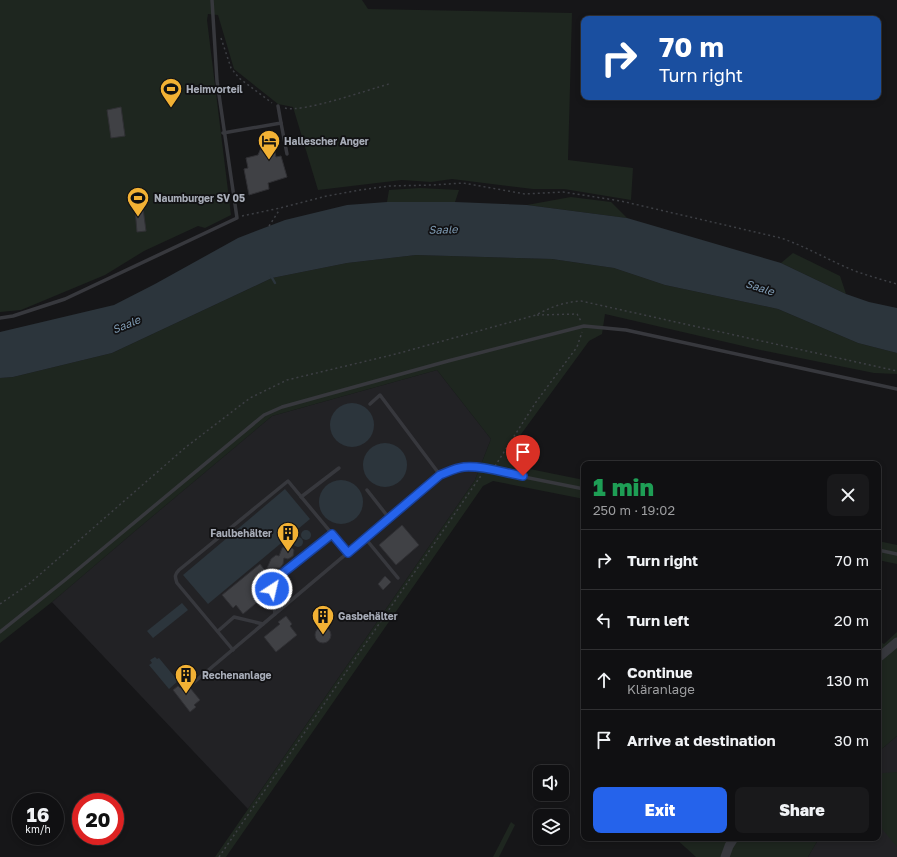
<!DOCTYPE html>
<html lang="en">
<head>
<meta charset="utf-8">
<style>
	body { margin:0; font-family:"Golos Text",sans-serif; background:#19191b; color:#f1f3f6; height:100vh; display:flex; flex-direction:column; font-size:15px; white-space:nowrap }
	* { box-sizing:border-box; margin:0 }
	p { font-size:13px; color:#9c9d9f }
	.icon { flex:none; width:22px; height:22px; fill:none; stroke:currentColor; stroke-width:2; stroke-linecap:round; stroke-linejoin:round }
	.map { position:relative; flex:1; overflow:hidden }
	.sheet { position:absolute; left:581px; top:461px; width:300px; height:380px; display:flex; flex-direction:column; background:#101012; border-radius:8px; box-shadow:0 2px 6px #0003,0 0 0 1px #303032 }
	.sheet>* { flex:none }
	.banner { position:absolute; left:581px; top:16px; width:300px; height:84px; border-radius:8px; box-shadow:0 2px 6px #0003,0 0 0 1px #303032; background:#1a4fa0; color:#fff; overflow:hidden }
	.fabs { position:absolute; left:533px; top:765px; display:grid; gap:8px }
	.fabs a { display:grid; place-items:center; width:36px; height:36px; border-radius:8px; background:#101012; box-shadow:0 2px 6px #0003,0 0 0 1px #303032; font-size:20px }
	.speed { position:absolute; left:12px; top:793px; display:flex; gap:8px; font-size:20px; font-weight:700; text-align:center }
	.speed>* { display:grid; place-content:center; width:52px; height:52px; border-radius:50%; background:#101012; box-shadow:0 2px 6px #0003,0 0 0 1px #303032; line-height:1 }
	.speed small { font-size:10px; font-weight:400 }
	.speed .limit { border:6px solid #d22; background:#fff; color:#111 }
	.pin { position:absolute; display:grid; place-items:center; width:34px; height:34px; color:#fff; margin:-41px -17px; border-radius:50% 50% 50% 0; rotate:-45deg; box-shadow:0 0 4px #0007 }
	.pin .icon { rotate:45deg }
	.me { position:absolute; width:44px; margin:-22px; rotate:35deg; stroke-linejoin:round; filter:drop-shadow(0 0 3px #0008) }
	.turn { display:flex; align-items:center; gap:14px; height:84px; padding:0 12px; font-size:18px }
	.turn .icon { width:52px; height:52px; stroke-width:2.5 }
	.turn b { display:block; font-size:28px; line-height:34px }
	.round { display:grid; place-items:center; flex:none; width:42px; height:42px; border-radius:8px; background:#19191b }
	.head { display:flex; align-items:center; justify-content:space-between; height:68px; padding:0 12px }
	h1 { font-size:24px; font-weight:800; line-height:30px; color:#1e9e55 }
	.primary-button { display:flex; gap:8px; margin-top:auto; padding:8px 12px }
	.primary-button a { flex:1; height:46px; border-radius:8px; background:#2563eb; color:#fff; font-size:16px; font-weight:800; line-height:46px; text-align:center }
	.primary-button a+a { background:#19191b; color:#f1f3f6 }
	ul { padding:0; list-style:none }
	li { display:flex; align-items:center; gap:12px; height:60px; padding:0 12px; border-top:1px solid #303032 }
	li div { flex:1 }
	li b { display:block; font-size:15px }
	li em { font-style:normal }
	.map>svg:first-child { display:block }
	.built { fill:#222225 }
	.green { fill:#1e261f }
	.water { fill:#2c353c }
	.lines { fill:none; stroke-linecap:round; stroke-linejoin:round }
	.stream { stroke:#2c353c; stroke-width:2.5 }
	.building { fill:#404145; stroke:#303034 }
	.path { stroke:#3d3f44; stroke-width:1.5; stroke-dasharray:2 3; stroke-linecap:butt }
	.service { stroke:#37383d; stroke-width:3.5 }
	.tertiary { stroke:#37383d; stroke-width:9 }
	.route-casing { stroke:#184099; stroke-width:10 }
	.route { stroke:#2563eb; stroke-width:7 }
	.labels { text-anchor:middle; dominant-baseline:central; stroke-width:3.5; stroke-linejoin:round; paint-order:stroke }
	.poi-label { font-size:10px; font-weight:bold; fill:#a8adb8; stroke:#111113; text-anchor:start }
	.water-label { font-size:11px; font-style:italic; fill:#7f9bb3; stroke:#111113 }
</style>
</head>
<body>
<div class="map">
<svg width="897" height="857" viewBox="0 0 897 857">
	<rect width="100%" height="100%" fill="#161618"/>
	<!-- built -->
	<g class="built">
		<polygon points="437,370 491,439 475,480 248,809 52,602 135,531 272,416"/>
		<polygon points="897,736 897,857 808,857 819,838 878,838 878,752"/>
	</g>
	<!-- green -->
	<g class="green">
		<polygon points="0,0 362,0 368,9 572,13 568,160 633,168 631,200 564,189 533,189 452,179 431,182 402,180 318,190 293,107 278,104 234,69 218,15 208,14 207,20 231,215 205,228 198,226 144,251 105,275 21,310 0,312"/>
		<polygon points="420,188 459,190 455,202 387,202 389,190"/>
		<polygon points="571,197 611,202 627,218 527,205"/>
		<polygon points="793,253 840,276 846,294 781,263"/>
		<polygon points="416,255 552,259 614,268 665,285 778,309 858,343 897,353 897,374 874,373 756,349 605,314 602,334 589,341 511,448 509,457 515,466 584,480 584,499 493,481 483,486 226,857 215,857 475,480 491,439 437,370 272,416 135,531 52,602 0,643 0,378 13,377 112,353 272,278 347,263"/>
		<polygon points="878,541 897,545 897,564 878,560"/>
		<polygon points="897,632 897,736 878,752 878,640 884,644"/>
		<polygon points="897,772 897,847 878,824 878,777 883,773"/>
		<polygon points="511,822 515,825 499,857 493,857"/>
		<polygon points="675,838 819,838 808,857 696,857"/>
	</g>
	<!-- water -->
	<g class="water">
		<polygon points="387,202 455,202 527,205 627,218 781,263 846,294 869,302 897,308 897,353 858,343 778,309 665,285 614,268 552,259 416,255 347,263 272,278 112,353 13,377 0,378 0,332 114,305 155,284 238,238 285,220 347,205"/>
		<circle cx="352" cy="425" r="22"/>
		<circle cx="385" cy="465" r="22"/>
		<circle cx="341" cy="502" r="22"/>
		<polygon points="285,489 310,519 208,604 183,575"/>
		<circle cx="306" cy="535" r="5"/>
		<circle cx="298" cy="542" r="5"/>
		<polygon points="182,603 188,610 153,638 147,631"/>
		<polygon points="155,657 157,659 159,658 178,681 169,689 149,665 152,663 150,660"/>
	</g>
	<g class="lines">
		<!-- stream -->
		<polyline class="stream" points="271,276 275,283"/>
	</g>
	<!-- building -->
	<g class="building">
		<polygon points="121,107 125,136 111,138 107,110"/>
		<polygon points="264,146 268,146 274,148 276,157 281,156 287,177 268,183 269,189 249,195 244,169 248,168 246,158 258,155 261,148"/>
		<polygon points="143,208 146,231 137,232 135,209"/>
		<polygon points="402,525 419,545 396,565 379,545"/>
		<polygon points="287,545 290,546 294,550 293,556 288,559 284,558 283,564 280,568 267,568 271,559 276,555 279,556 282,548"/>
		<polygon points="260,564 271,578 258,588 265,596 243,614 236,605 233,608 222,595"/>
		<polygon points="385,576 391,582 383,590 378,584"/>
		<polygon points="286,616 292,624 290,626 297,635 276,652 264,637 280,624 278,622"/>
		<circle cx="323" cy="635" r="8"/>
		<polygon points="186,683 200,700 194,705 196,707 190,712 173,690 178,686 180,688"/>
	</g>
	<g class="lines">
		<!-- path -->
		<g class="path">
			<polyline points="221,38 231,68 239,78 272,103"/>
			<path d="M 285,108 C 303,113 367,90 389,84"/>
			<path d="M 242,216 L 280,208 L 327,196 L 360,190 L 389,186 L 433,185 L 463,183 L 525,194 L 563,192 L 621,201 L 781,238 C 807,247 830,261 855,271 C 869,276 883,280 897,284"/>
			<polyline points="269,226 280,209"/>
			<polyline points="537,315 577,314 581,321"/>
			<polyline points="495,466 536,402 577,347 582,332"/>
			<path d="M 0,604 L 29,584 L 186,447 L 250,398 L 287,380 L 396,354 L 536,315 C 551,307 564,302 581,301 L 897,371"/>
			<polyline points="219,857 480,477 483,476"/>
		</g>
		<!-- service -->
		<g class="service">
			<polyline points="281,123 287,154"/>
			<polyline points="223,133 281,123 278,106"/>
			<polyline points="0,318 13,316 65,299 237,218 217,81 212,0"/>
			<polyline points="370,404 380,395 440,475"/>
			<polyline points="367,490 389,518"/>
			<polyline points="301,497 339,468"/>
			<polyline points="365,538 398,578"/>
			<polyline points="878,550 897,554"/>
			<polyline points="275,614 272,589 274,580 332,534"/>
			<polyline points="218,631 234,617 263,624"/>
			<polyline points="0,632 65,580 264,415 282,407 448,361 584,326 626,330 897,389"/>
			<path d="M 233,650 L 177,583 C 175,577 174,575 179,570 L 288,481 L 348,553"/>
			<path d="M 193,683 L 440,475 C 455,469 463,467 479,468 L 584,489"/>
		</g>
		<!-- tertiary -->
		<g class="tertiary">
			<polyline points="878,658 897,642"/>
			<polyline points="725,857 729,846 734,838"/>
		</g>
	</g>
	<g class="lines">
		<!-- route casing -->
		<g class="route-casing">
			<path id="route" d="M 272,589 L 274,580 L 332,534 L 348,553 L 440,475 C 448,472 455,468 464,467 C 481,465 505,473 523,476"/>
		</g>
		<!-- route -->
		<use href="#route" class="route"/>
	</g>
	<!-- icons -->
	<defs>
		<g id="stadium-pin" transform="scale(1.15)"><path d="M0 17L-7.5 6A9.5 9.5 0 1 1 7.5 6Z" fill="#f2b134" stroke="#111113"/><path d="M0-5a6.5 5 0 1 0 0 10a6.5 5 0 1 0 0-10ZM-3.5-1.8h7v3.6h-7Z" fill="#111"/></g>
		<g id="hotel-pin" transform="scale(1.15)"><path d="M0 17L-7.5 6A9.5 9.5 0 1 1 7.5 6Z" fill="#f2b134" stroke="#111113"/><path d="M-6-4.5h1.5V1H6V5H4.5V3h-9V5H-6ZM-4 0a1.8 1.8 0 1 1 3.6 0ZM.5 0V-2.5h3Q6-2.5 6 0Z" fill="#111"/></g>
		<g id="building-pin" transform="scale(1.15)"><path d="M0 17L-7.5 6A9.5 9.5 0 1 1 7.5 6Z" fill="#f2b134" stroke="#111113"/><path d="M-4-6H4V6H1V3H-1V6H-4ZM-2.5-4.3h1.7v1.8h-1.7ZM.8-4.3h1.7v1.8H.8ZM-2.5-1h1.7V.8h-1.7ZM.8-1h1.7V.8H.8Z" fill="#111"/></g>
	</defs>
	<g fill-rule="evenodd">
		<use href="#stadium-pin" x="171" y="89"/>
		<use href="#hotel-pin" x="269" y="141"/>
		<use href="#stadium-pin" x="138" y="198"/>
		<use href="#building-pin" x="288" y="533"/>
		<use href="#building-pin" x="323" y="616"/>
		<use href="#building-pin" x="186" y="675"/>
	</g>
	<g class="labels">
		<!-- poi labels -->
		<g class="poi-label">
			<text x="186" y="89">Heimvorteil</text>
			<text x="284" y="141">Hallescher Anger</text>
			<text x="154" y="198">Naumburger SV 05</text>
			<text x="272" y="533" text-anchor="end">Faulbehälter</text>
			<text x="338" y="616">Gasbehälter</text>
			<text x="202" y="675">Rechenanlage</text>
		</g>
		<!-- water labels -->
		<g class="water-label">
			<text transform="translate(443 229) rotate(-1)">Saale</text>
			<text transform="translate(760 287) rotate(17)">Saale</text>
			<text transform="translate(126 324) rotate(-22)">Saale</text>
		</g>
	</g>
</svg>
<div class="fabs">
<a><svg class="icon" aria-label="sound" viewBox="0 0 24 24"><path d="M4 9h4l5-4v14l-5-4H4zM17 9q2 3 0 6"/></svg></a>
<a><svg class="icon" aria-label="layers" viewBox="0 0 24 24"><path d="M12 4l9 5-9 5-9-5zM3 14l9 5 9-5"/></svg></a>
</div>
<div class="speed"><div>16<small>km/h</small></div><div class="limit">20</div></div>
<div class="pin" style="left:523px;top:476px;background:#d93025"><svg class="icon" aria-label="arrive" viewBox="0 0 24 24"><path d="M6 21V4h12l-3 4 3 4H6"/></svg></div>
<svg class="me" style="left:272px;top:589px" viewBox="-20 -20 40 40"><circle r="17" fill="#2563eb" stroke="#fff" stroke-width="3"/><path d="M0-11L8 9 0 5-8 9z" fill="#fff"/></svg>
<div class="banner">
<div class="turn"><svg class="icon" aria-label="right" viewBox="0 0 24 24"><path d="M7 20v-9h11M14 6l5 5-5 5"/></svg><div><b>70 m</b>Turn right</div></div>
</div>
<section class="sheet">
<div class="head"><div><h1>1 min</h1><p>250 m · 19:02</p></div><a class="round"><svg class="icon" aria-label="close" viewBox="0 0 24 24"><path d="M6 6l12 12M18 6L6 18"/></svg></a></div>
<ul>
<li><svg class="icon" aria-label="right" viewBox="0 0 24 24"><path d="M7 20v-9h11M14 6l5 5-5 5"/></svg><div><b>Turn right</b></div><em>70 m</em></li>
<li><svg class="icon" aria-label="left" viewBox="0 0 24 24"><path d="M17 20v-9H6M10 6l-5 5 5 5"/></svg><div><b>Turn left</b></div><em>20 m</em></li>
<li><svg class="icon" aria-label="ahead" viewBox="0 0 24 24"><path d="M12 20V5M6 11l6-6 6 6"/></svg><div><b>Continue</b><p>Kläranlage</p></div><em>130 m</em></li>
<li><svg class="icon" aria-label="arrive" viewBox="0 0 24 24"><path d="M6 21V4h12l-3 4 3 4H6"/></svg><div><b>Arrive at destination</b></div><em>30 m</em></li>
</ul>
<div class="primary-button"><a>Exit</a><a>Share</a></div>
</section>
</div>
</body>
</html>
